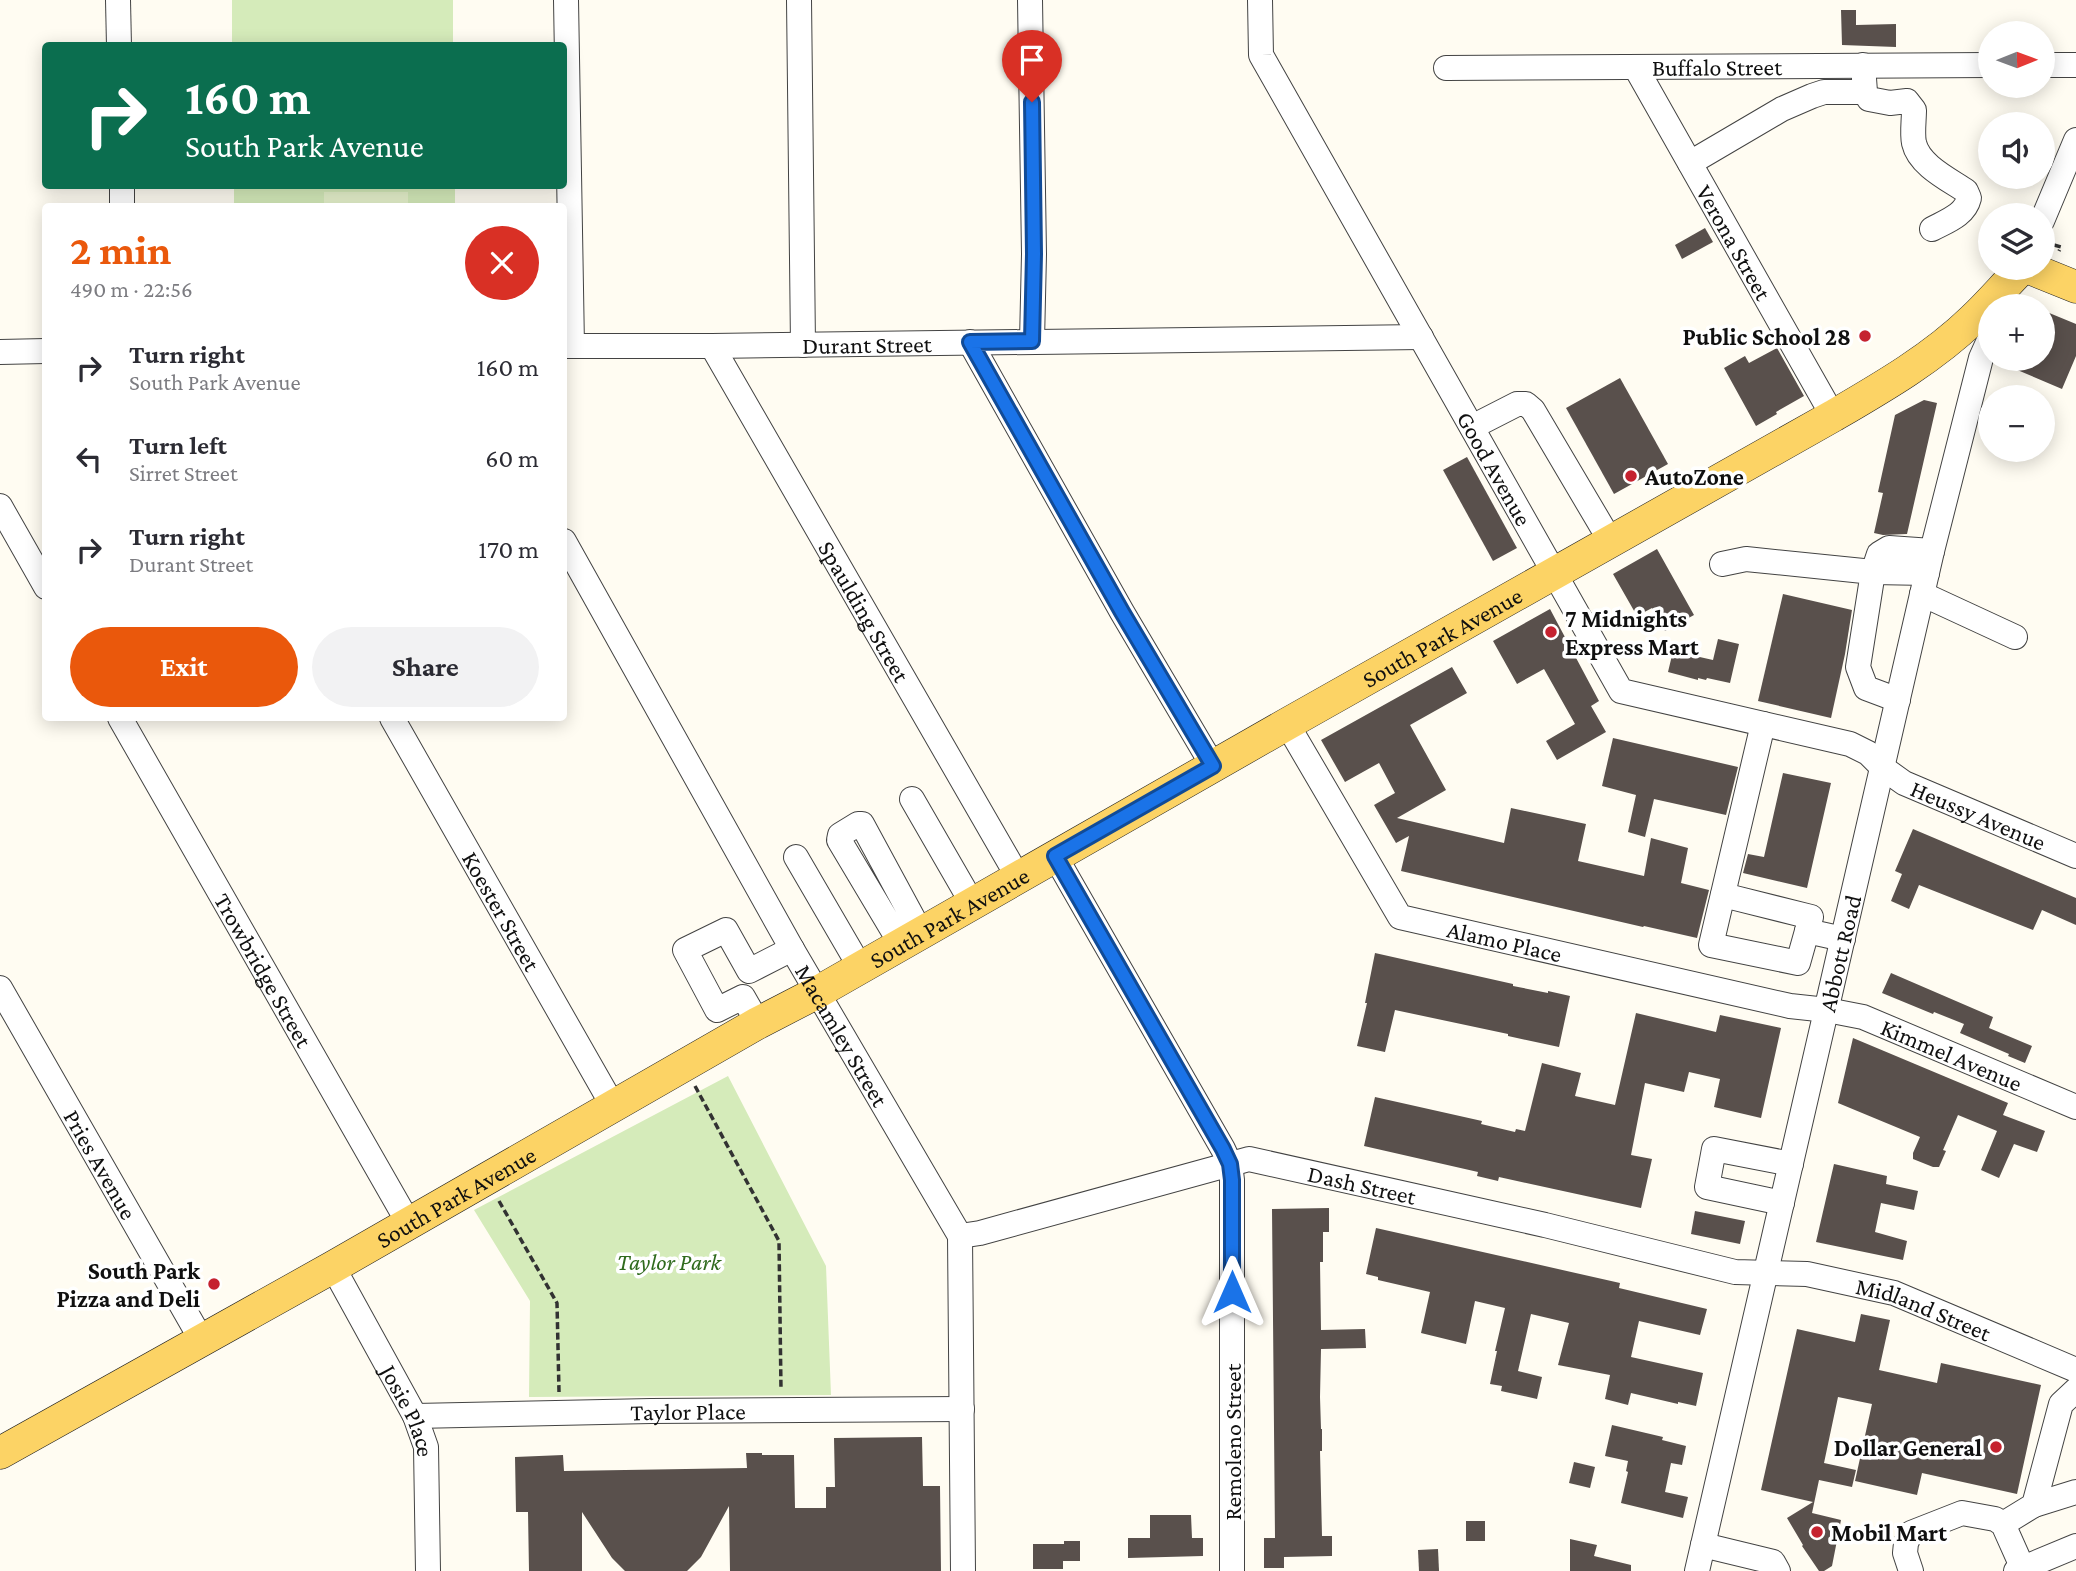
<!DOCTYPE html>
<html lang="en">
<head>
<meta charset="utf-8">
<style>
	body { margin:0; font-family:"Crimson Pro",serif; background:#f2f2f3; color:#2b2b33; height:100vh; display:flex; flex-direction:column; font-size:26px; white-space:nowrap }
	* { box-sizing:border-box; margin:0 }
	p { font-size:23px; color:#7c7c81 }
	.icon { flex:none; width:38px; height:38px; fill:none; stroke:currentColor; stroke-width:2; stroke-linecap:round; stroke-linejoin:round }
	.map { position:relative; flex:1; overflow:hidden }
	.drawer { position:absolute; left:42px; top:203px; width:525px; height:518px; display:flex; flex-direction:column; background:#fff; border-radius:7px; box-shadow:0 4px 18px #0003 }
	.drawer>* { flex:none }
	.guide { position:absolute; left:42px; top:42px; width:525px; height:147px; border-radius:7px; box-shadow:0 4px 18px #0003; background:#0b6e4f; color:#fff; overflow:hidden }
	.needle { width:46px; rotate:89deg }
	.fabs { position:absolute; left:1978px; top:21px; display:grid; gap:14px }
	.fabs a { display:grid; place-items:center; width:77px; height:77px; border-radius:50%; background:#fff; box-shadow:0 4px 18px #0003; font-size:35px }
	.pin { position:absolute; display:grid; place-items:center; width:60px; height:60px; color:#fff; margin:-72px -30px; border-radius:50% 50% 50% 0; rotate:-45deg; box-shadow:0 0 7px #0007 }
	.pin .icon { rotate:45deg }
	.me { position:absolute; width:77px; margin:-38px; rotate:0deg; stroke-linejoin:round; filter:drop-shadow(0 0 5px #0008) }
	.turn { display:flex; align-items:center; gap:24px; height:147px; padding:0 28px; font-size:32px }
	.turn .icon { width:91px; height:91px; stroke-width:2.5 }
	.turn b { display:block; font-size:49px; line-height:60px }
	.round { display:grid; place-items:center; flex:none; width:74px; height:74px; border-radius:37px; background:#f2f2f3 }
	.summary { display:flex; align-items:center; justify-content:space-between; height:119px; padding:0 28px }
	h1 { font-size:42px; font-weight:700; line-height:52px; color:#ea580c }
	.primary-button { display:flex; gap:14px; margin-top:auto; padding:14px 28px }
	.primary-button a { flex:1; height:80px; border-radius:42px; background:#ea580c; color:#fff; font-size:28px; font-weight:700; line-height:80px; text-align:center }
	.primary-button a+a { background:#f2f2f3; color:#2b2b33 }
	ul { padding:0; list-style:none }
	li { display:flex; align-items:center; gap:21px; height:91px; padding:0 28px }
	li div { flex:1 }
	li b { display:block; font-size:26px }
	li em { font-style:normal }
	.map>svg:first-child { display:block }
	.green { fill:#d5ebba }
	.pitch { fill:#e6f2cc }
	.building { fill:#59504c }
	.lines { fill:none; stroke-linecap:round; stroke-linejoin:round }
	.minor-casing { stroke:#434343; stroke-width:26 }
	.major-casing { stroke:#212121; stroke-width:33 }
	.path { stroke:#323232; stroke-width:3.5; stroke-dasharray:7 3.5; stroke-linecap:butt }
	.minor { stroke:#fff; stroke-width:24 }
	.major { stroke:#fcd365; stroke-width:32 }
	.route-casing { stroke:#114b97; stroke-width:18 }
	.route { stroke:#1a73e8; stroke-width:12 }
	.poi-dot { fill:#c5222f; stroke:#fff; stroke-width:2.5 }
	.labels { text-anchor:middle; dominant-baseline:central; stroke-width:7; stroke-linejoin:round; paint-order:stroke }
	.street-label { font-size:24px; fill:#101010; stroke:#fff }
	.poi-label { font-size:24px; font-weight:bold; fill:#101010; stroke:#fff; text-anchor:end }
	.park-label { font-size:24px; font-style:italic; fill:#2f6a1d; stroke:#fff }
</style>
</head>
<body>
<div class="map">
<svg width="2076" height="1571" viewBox="0 0 2076 1571">
	<rect width="100%" height="100%" fill="#fffcf2"/>
	<!-- green -->
	<g class="green">
		<rect x="232" y="0" width="221" height="45"/>
		<rect x="234" y="186" width="221" height="20"/>
		<polygon points="728,1076 826,1266 831,1395 529,1397 530,1301 474,1210"/>
	</g>
	<!-- pitch -->
	<rect class="pitch" x="324" y="192" width="84" height="14"/>
	<!-- building -->
	<g class="building">
		<polygon points="1841,10 1856,10 1856,25 1896,24 1896,47 1842,45"/>
		<polygon points="1705,228 1713,242 1682,259 1675,245"/>
		<polygon points="2042,310 2076,324 2076,356 2062,389 1996,361 1997,359 2042,359"/>
		<polygon points="1777,348 1804,396 1776,412 1777,414 1756,426 1724,368 1745,356 1749,363"/>
		<polygon points="1620,378 1668,464 1614,494 1566,408"/>
		<polygon points="1924,400 1937,403 1907,534 1883,535 1874,533 1883,493 1878,492 1895,415"/>
		<polygon points="1467,457 1517,548 1493,561 1443,470"/>
		<polygon points="1657,549 1694,615 1665,631 1652,608 1637,616 1613,574"/>
		<polygon points="1783,594 1852,610 1845,654 1831,718 1758,701"/>
		<polygon points="1550,609 1599,701 1591,706 1606,732 1557,760 1546,741 1575,724 1544,669 1517,684 1493,641"/>
		<polygon points="1718,639 1739,644 1730,683 1707,678 1706,680 1698,678 1698,680 1668,672 1673,651 1713,660"/>
		<polygon points="1452,667 1467,693 1410,725 1446,790 1397,818 1504,843 1511,808 1586,824 1578,861 1644,876 1651,838 1688,848 1681,883 1709,890 1697,938 1644,926 1643,927 1401,871 1409,836 1396,843 1374,805 1395,793 1379,763 1345,782 1321,740"/>
		<polygon points="1613,738 1738,767 1726,815 1654,799 1645,837 1628,832 1636,795 1602,786"/>
		<polygon points="1783,773 1831,783 1807,888 1743,873 1748,854 1764,857"/>
		<polygon points="1913,829 2076,898 2076,925 2042,910 2033,930 1919,885 1909,909 1891,901 1902,874 1895,871"/>
		<polygon points="1375,953 1513,984 1513,986 1548,993 1548,991 1570,996 1559,1047 1508,1036 1508,1034 1395,1010 1385,1052 1357,1046 1367,1003 1365,1003"/>
		<polygon points="1891,973 1993,1017 1989,1028 2032,1046 2025,1063 2008,1056 2009,1054 1960,1033 1964,1024 1934,1012 1933,1014 1882,993"/>
		<polygon points="1636,1013 1716,1032 1720,1015 1781,1028 1761,1118 1714,1107 1720,1079 1689,1072 1684,1092 1645,1083 1631,1155 1652,1159 1641,1208 1499,1177 1498,1181 1477,1176 1478,1172 1364,1146 1375,1097 1482,1121 1481,1124 1515,1132 1516,1129 1525,1131 1542,1063 1581,1073 1575,1096 1615,1105"/>
		<polygon points="1853,1038 2008,1103 2003,1115 2045,1131 2037,1152 2014,1144 1999,1178 1981,1170 1997,1131 1958,1115 1943,1150 1946,1151 1939,1167 1933,1167 1913,1159 1913,1153 1920,1137 1838,1103"/>
		<polygon points="1834,1164 1887,1176 1886,1184 1918,1191 1914,1210 1881,1203 1875,1232 1907,1241 1903,1260 1816,1242"/>
		<polygon points="1329,1208 1329,1232 1323,1232 1323,1262 1320,1262 1321,1330 1365,1329 1366,1348 1321,1349 1320,1397 1321,1429 1322,1429 1322,1451 1320,1451 1322,1536 1332,1536 1332,1556 1284,1557 1284,1568 1264,1568 1264,1538 1275,1538 1272,1209"/>
		<polygon points="1695,1211 1745,1221 1740,1244 1691,1234"/>
		<polygon points="1376,1228 1620,1283 1619,1288 1707,1309 1700,1335 1639,1321 1631,1357 1703,1373 1696,1406 1678,1402 1678,1404 1631,1393 1628,1405 1605,1399 1610,1375 1558,1365 1569,1323 1531,1314 1518,1371 1542,1377 1537,1399 1501,1391 1502,1386 1490,1384 1497,1351 1495,1351 1505,1308 1475,1301 1466,1344 1421,1333 1430,1292 1378,1280 1378,1277 1366,1274"/>
		<polygon points="1861,1314 1890,1320 1879,1370 1937,1383 1941,1363 2041,1385 2017,1494 1922,1473 1917,1495 1855,1481 1872,1404 1838,1397 1824,1463 1856,1470 1852,1487 1819,1480 1812,1513 1841,1520 1832,1566 1824,1571 1819,1571 1802,1546 1803,1545 1787,1518 1813,1502 1761,1490 1797,1329 1855,1342"/>
		<polygon points="1612,1425 1663,1437 1662,1440 1686,1446 1682,1465 1671,1463 1665,1492 1688,1497 1683,1518 1621,1503 1628,1472 1626,1471 1628,1461 1605,1456"/>
		<polygon points="922,1437 923,1486 940,1486 941,1571 730,1571 729,1506 701,1557 687,1571 625,1571 612,1558 582,1512 582,1571 529,1571 528,1512 516,1512 515,1457 563,1455 564,1471 747,1468 746,1453 762,1453 762,1455 794,1455 795,1508 826,1508 826,1487 835,1487 834,1438"/>
		<polygon points="1574,1462 1595,1467 1590,1488 1569,1483"/>
		<polygon points="1150,1515 1191,1515 1192,1538 1203,1538 1203,1556 1128,1558 1128,1538 1150,1538"/>
		<rect x="1466" y="1521" width="19" height="20"/>
		<polygon points="1570,1539 1597,1545 1594,1556 1631,1565 1631,1571 1570,1571"/>
		<polygon points="1064,1541 1080,1541 1080,1561 1063,1561 1063,1569 1033,1569 1033,1544 1064,1544"/>
		<polygon points="1438,1549 1439,1571 1419,1571 1418,1550"/>
	</g>
	<g class="lines">
		<!-- minor casing -->
		<g class="minor-casing">
			<g id="minor">
				<polyline points="118,0 119,46"/>
				<polyline points="566,0 572,346"/>
				<polyline points="799,0 803,345"/>
				<polyline points="1030,0 1034,254 1032,341"/>
				<path id="s1" d="M 1260,0 L 1261,55 L 1621,691 L 1850,744 L 1868,753 L 1883,768 L 1904,783 L 2076,856"/>
				<path d="M 1863,65 L 1865,92 L 1869,99 L 1890,103 L 1907,101 L 1914,110 C 1914,120 1912,133 1914,143 C 1919,165 1948,179 1966,191 L 1969,198 C 1965,215 1947,221 1932,229"/>
				<polyline points="2042,65 2076,65"/>
				<path id="s2" d="M 1446,68 L 1990,65"/>
				<path id="s3" d="M 1636,68 L 1833,416"/>
				<polyline points="1690,163 1782,109 1812,96 1824,92 1865,92"/>
				<polyline points="122,186 122,206"/>
				<polyline points="2042,221 2076,140"/>
				<polyline points="970,342 1122,612 1213,766"/>
				<path id="s4" d="M 564,346 L 712,346 L 1421,337"/>
				<path id="s5" d="M 712,346 L 1018,877"/>
				<polyline points="0,352 46,351"/>
				<polyline points="1472,427 1517,404 1526,404 1533,410 1611,542"/>
				<polyline points="0,506 46,587"/>
				<path id="s6" d="M 564,541 L 792,949 L 960,1236 L 963,1571"/>
				<polyline points="1722,564 1746,559 1873,572 1858,667 1866,688 1898,700"/>
				<polyline points="1927,573 1873,572 1879,554 1889,548 1932,551"/>
				<polyline points="1922,594 2015,637"/>
				<path id="s7" d="M 120,718 L 408,1222"/>
				<path id="s8" d="M 392,718 L 613,1106"/>
				<path id="s9" d="M 1287,724 L 1400,917 L 1790,1006 L 1827,1010 L 1863,1017 L 2076,1107"/>
				<polyline points="1763,724 1711,945 1798,963 1807,931 1843,939"/>
				<polyline points="912,799 972,903"/>
				<polyline points="1055,856 1223,1149 1230,1164 1232,1180 1232,1571"/>
				<polyline points="796,857 860,967"/>
				<polyline points="1723,895 1811,917 1807,931"/>
				<polyline points="901,944 839,840 840,835 858,824 862,824 921,933"/>
				<path id="s10" d="M 0,988 L 201,1339"/>
				<polyline points="758,1023 743,997 717,1010 685,950 726,930 749,971 792,949"/>
				<polyline points="1782,1203 1707,1187 1714,1149 1791,1164"/>
				<path id="s11" d="M 960,1236 L 980,1233 L 1249,1159 L 1545,1225 L 1735,1272 L 1807,1274 L 1894,1293 L 2076,1370"/>
				<path id="s12" d="M 333,1267 L 415,1416 L 426,1447 L 428,1571"/>
				<path id="s13" d="M 415,1416 L 651,1411 L 962,1409"/>
				<polyline points="2034,1505 2076,1492"/>
				<polyline points="2003,1524 2034,1505 2061,1404 2076,1390"/>
				<polyline points="1703,1545 1773,1562 1778,1571"/>
				<path id="s14" d="M 1697,1571 L 1932,551 L 1981,358 L 1990,338"/>
				<polyline points="1911,1571 1905,1553 1906,1543 1911,1533 1962,1513 1995,1519 2003,1524 2024,1571"/>
				<polyline points="2016,1571 2076,1546"/>
			</g>
		</g>
		<!-- major casing -->
		<g class="major-casing">
			<g id="major">
				<polyline points="2029,268 2076,287"/>
				<path id="s15" d="M 0,1453 L 333,1267 L 758,1023 L 818,992 L 1287,724 L 1833,416 C 1881,388 1933,358 1973,319 C 1990,303 2005,285 2022,268"/>
			</g>
		</g>
		<!-- path -->
		<g class="path">
			<polyline points="2054,245 2061,247 2059,251"/>
			<polyline points="695,1086 779,1241 781,1390"/>
			<polyline points="499,1201 557,1303 559,1392"/>
		</g>
		<!-- minor -->
		<use href="#minor" class="minor"/>
		<!-- major -->
		<use href="#major" class="major"/>
	</g>
	<g class="lines">
		<!-- route casing -->
		<g class="route-casing">
			<polyline id="route" points="1032,102 1034,254 1032,341 970,342 1122,612 1213,766 1055,856 1223,1149 1230,1164 1232,1180 1232,1292"/>
		</g>
		<!-- route -->
		<use href="#route" class="route"/>
	</g>
	<!-- markers -->
	<g class="poi-dot">
		<circle cx="1865" cy="336" r="7"/>
		<circle cx="1631" cy="476" r="7"/>
		<circle cx="1551" cy="632" r="7"/>
		<circle cx="214" cy="1284" r="7"/>
		<circle cx="1996" cy="1447" r="7"/>
		<circle cx="1817" cy="1532" r="7"/>
	</g>
	<g class="labels">
		<!-- street labels -->
		<g class="street-label">
			<text stroke="none"><textPath href="#s2" startOffset="271">Buffalo Street</textPath></text>
			<text stroke="none"><textPath href="#s3" startOffset="200">Verona Street</textPath></text>
			<text stroke="none"><textPath href="#s4" startOffset="303">Durant Street</textPath></text>
			<text stroke="none"><textPath href="#s1" startOffset="530">Good Avenue</textPath></text>
			<text stroke="none"><textPath href="#s5" startOffset="306">Spaulding Street</textPath></text>
			<text stroke="none"><textPath href="#s15" startOffset="1657">South Park Avenue</textPath></text>
			<text stroke="none"><textPath href="#s1" startOffset="1169">Heussy Avenue</textPath></text>
			<text stroke="none"><textPath href="#s8" startOffset="222">Koester Street</textPath></text>
			<text stroke="none"><textPath href="#s15" startOffset="1090">South Park Avenue</textPath></text>
			<text stroke="none"><textPath href="#s9" startOffset="331">Alamo Place</textPath></text>
			<text stroke="none"><textPath href="#s14" startOffset="634">Abbott Road</textPath></text>
			<text stroke="none"><textPath href="#s7" startOffset="290">Trowbridge Street</textPath></text>
			<text stroke="none"><textPath href="#s6" startOffset="567">Macamley Street</textPath></text>
			<text stroke="none"><textPath href="#s9" startOffset="794">Kimmel Avenue</textPath></text>
			<text stroke="none"><textPath href="#s10" startOffset="203">Pries Avenue</textPath></text>
			<text stroke="none"><textPath href="#s11" startOffset="415">Dash Street</textPath></text>
			<text stroke="none"><textPath href="#s15" startOffset="523">South Park Avenue</textPath></text>
			<text stroke="none"><textPath href="#s11" startOffset="992">Midland Street</textPath></text>
			<text stroke="none"><textPath href="#s13" startOffset="273">Taylor Place</textPath></text>
			<text stroke="none"><textPath href="#s12" startOffset="163">Josie Place</textPath></text>
			<text transform="translate(1232 1442) rotate(-90)">Remoleno Street</text>
		</g>
		<!-- poi labels -->
		<g class="poi-label">
			<text x="1851" y="336">Public School 28</text>
			<text x="1645" y="476" text-anchor="start">AutoZone</text>
			<text x="1565" y="618" text-anchor="start">7 Midnights<tspan x="1565" dy="28">Express Mart</tspan></text>
			<text x="200" y="1270">South Park<tspan x="200" dy="28">Pizza and Deli</tspan></text>
			<text x="1982" y="1447">Dollar General</text>
			<text x="1831" y="1532" text-anchor="start">Mobil Mart</text>
		</g>
		<!-- park labels -->
		<g class="park-label">
			<text x="669" y="1261">Taylor Park</text>
		</g>
	</g>
</svg>
<div class="fabs">
<a><svg class="needle" viewBox="-14 -14 28 28"><path d="M0-13l5 13h-10z" fill="#e53935"/><path d="M0 13l5-13h-10z" fill="#7c7c81"/></svg></a>
<a><svg class="icon" aria-label="sound" viewBox="0 0 24 24"><path d="M4 9h4l5-4v14l-5-4H4zM17 9q2 3 0 6"/></svg></a>
<a><svg class="icon" aria-label="layers" viewBox="0 0 24 24"><path d="M12 4l9 5-9 5-9-5zM3 14l9 5 9-5"/></svg></a>
<a>+</a>
<a>−</a>
</div>
<div class="pin" style="left:1032px;top:102px;background:#d93025"><svg class="icon" aria-label="arrive" viewBox="0 0 24 24"><path d="M6 21V4h12l-3 4 3 4H6"/></svg></div>
<svg class="me" style="left:1232px;top:1292px" viewBox="-20 -20 40 40"><path d="M0-17L14 15 0 8-14 15z" fill="#1a73e8" stroke="#fff" stroke-width="4"/></svg>
<div class="guide">
<div class="turn"><svg class="icon" aria-label="right" viewBox="0 0 24 24"><path d="M7 20v-9h11M14 6l5 5-5 5"/></svg><div><b>160 m</b>South Park Avenue</div></div>
</div>
<section class="drawer">
<div class="summary"><div><h1>2 min</h1><p>490 m · 22:56</p></div><a class="round" style="background:#d93025;color:#fff"><svg class="icon" aria-label="close" viewBox="0 0 24 24"><path d="M6 6l12 12M18 6L6 18"/></svg></a></div>
<ul>
<li><svg class="icon" aria-label="right" viewBox="0 0 24 24"><path d="M7 20v-9h11M14 6l5 5-5 5"/></svg><div><b>Turn right</b><p>South Park Avenue</p></div><em>160 m</em></li>
<li><svg class="icon" aria-label="left" viewBox="0 0 24 24"><path d="M17 20v-9H6M10 6l-5 5 5 5"/></svg><div><b>Turn left</b><p>Sirret Street</p></div><em>60 m</em></li>
<li><svg class="icon" aria-label="right" viewBox="0 0 24 24"><path d="M7 20v-9h11M14 6l5 5-5 5"/></svg><div><b>Turn right</b><p>Durant Street</p></div><em>170 m</em></li>
</ul>
<div class="primary-button"><a>Exit</a><a>Share</a></div>
</section>
</div>
</body>
</html>
